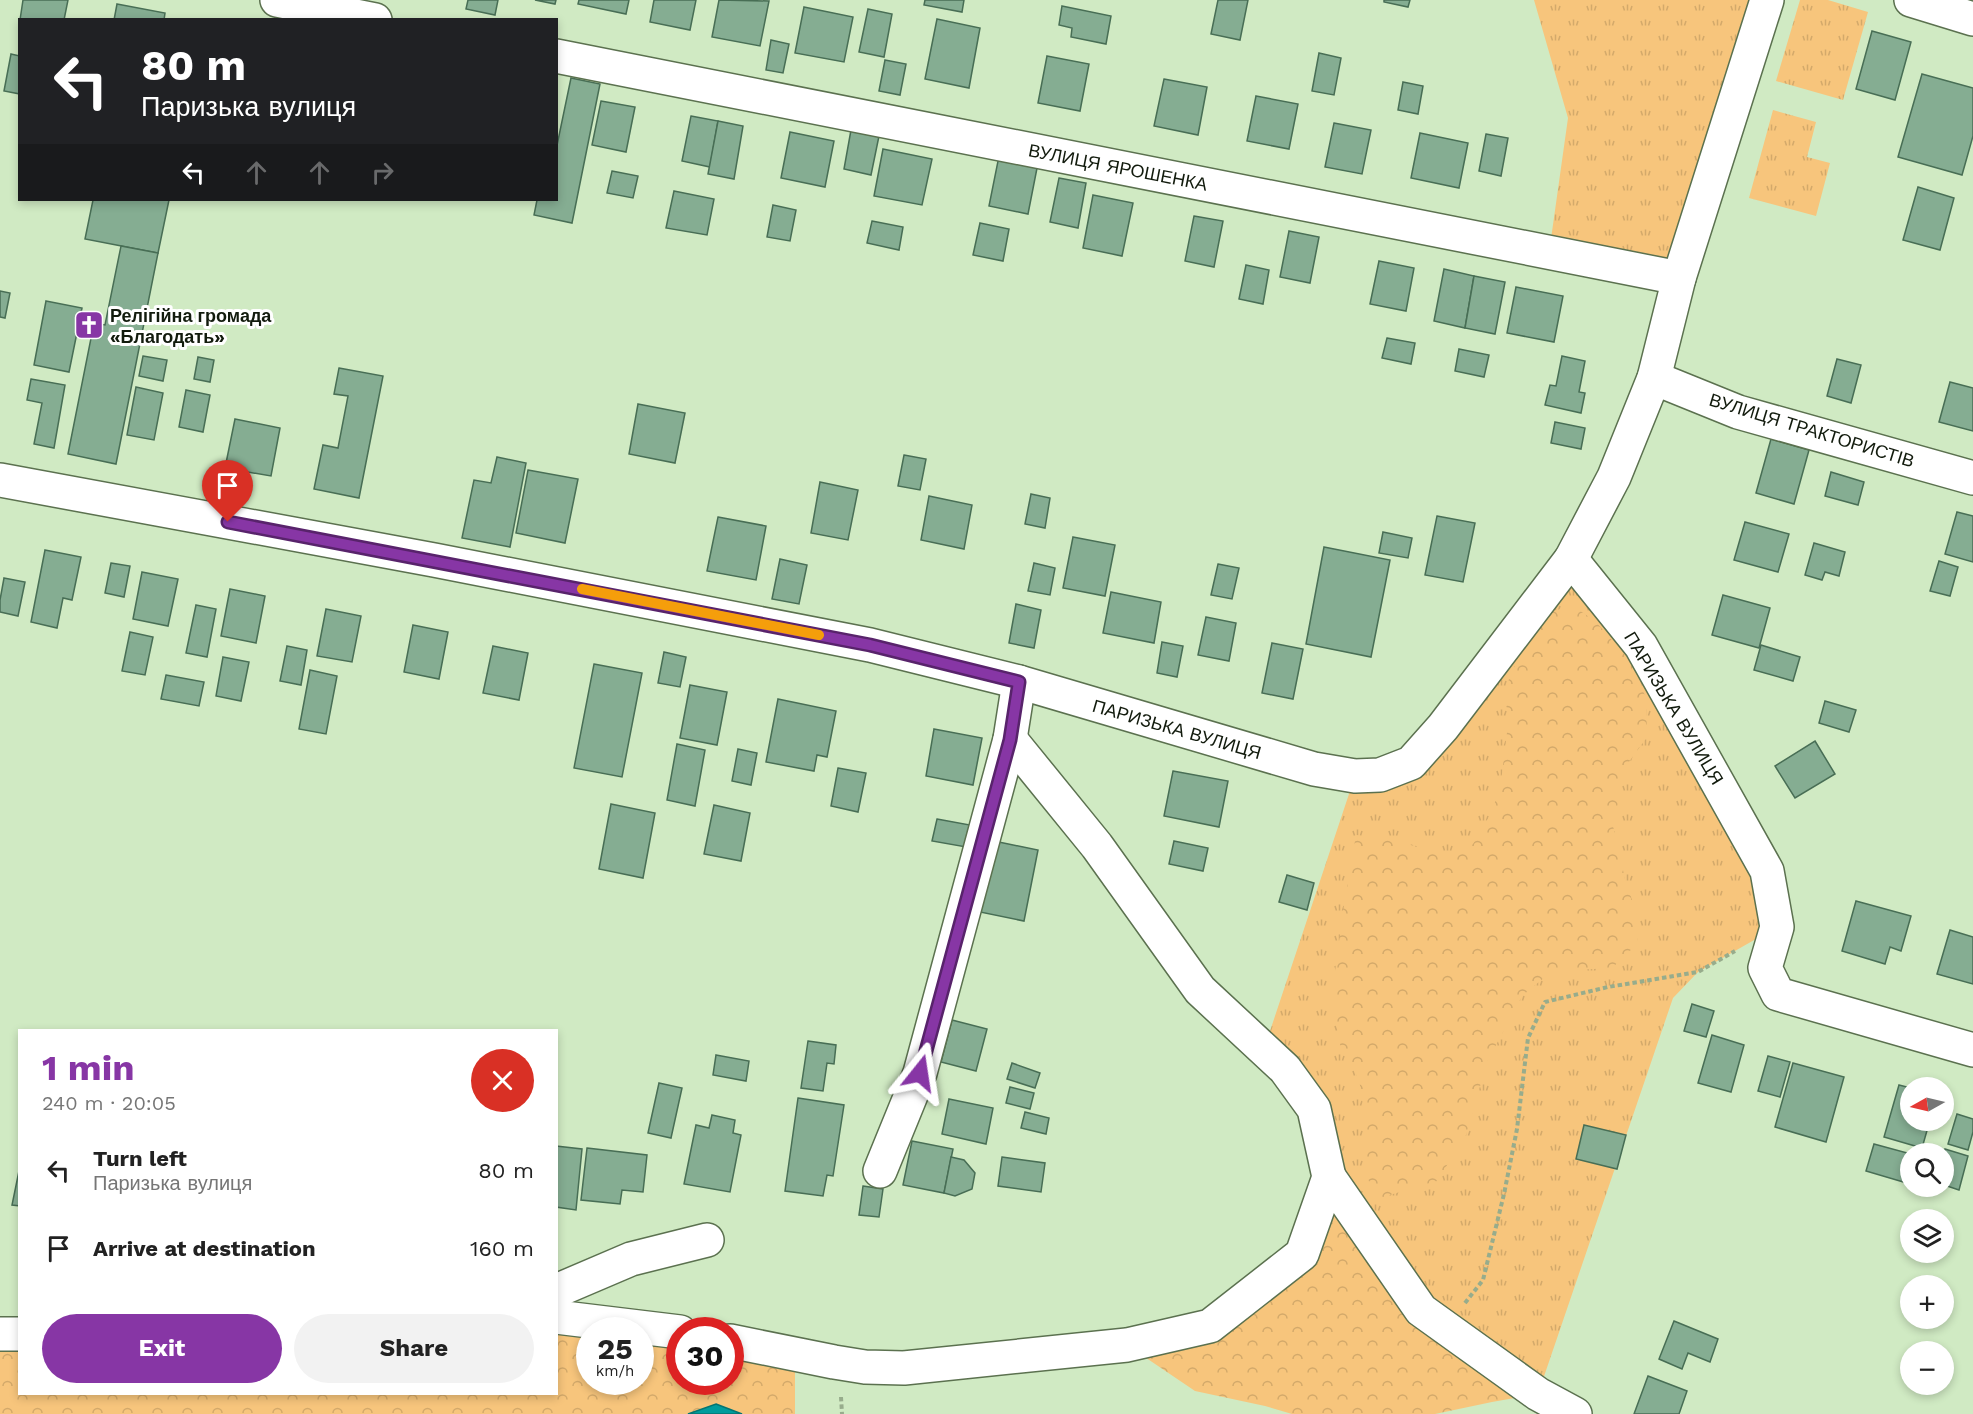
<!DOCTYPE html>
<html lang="en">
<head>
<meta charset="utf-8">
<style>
	body { margin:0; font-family:"Work Sans",sans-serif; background:#f2f2f2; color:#222; height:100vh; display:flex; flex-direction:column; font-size:22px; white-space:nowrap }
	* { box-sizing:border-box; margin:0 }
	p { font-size:20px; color:#767676 }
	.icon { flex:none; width:33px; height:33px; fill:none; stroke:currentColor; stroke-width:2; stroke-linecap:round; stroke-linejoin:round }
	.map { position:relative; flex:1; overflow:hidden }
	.drawer { position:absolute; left:18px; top:1029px; width:540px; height:366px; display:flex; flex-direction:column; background:#fff; border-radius:0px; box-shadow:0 3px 9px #0003 }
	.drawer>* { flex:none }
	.hud { position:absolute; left:18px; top:18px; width:540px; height:183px; border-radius:0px; box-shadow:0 3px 9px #0003; background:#202124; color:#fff; overflow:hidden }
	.needle { width:39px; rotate:262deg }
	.controls { position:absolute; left:1900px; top:1077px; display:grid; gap:12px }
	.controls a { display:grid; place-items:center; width:54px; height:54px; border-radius:50%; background:#fff; box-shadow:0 3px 9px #0003; font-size:30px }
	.speed { position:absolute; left:576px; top:1317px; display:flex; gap:12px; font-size:30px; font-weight:700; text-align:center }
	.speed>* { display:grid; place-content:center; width:78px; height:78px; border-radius:50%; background:#fff; box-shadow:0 3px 9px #0003; line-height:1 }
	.speed small { font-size:15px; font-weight:400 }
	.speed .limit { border:9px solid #d22; background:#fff; color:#111 }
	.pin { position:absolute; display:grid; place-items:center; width:51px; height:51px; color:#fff; margin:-62px -26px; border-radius:50% 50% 50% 0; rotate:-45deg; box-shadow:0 0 6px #0007 }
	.pin .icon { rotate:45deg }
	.me { position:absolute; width:66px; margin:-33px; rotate:15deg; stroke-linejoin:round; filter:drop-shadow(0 0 4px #0008) }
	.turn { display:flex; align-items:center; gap:21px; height:126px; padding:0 24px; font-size:27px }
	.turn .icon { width:78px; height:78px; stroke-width:2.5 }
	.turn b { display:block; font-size:42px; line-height:51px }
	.lanes { display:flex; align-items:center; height:57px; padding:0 24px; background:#0003; justify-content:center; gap:30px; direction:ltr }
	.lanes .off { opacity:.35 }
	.round { display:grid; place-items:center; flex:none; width:63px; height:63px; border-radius:32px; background:#f2f2f2 }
	.headline { display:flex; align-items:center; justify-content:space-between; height:102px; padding:0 24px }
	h1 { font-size:36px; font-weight:700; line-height:45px; color:#8736a5 }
	.action { display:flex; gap:12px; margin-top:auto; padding:12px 24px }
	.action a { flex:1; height:69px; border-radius:36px; background:#8736a5; color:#fff; font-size:24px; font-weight:700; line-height:69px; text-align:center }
	.action a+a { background:#f2f2f2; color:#222 }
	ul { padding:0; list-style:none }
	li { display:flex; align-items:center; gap:18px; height:78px; padding:0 24px }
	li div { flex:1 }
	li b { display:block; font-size:22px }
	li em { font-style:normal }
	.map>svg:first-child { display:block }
	.grass { fill:url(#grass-tufts) }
	.forest { fill:url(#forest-crowns); fill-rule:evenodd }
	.water { fill:#009c9d; stroke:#057572; stroke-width:1.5 }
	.building { fill:#85ad92; stroke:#486e55; stroke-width:1.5 }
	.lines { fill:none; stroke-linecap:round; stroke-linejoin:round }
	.minor-casing { stroke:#5b714f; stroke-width:36 }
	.path { stroke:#97ac8c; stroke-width:4; stroke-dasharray:4.5 3; stroke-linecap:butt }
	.minor { stroke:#fff; stroke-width:33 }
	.route-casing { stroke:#58236b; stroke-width:15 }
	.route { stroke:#8736a5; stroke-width:10 }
	.slow { stroke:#f59e0b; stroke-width:10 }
	.labels { text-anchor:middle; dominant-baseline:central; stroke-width:6; stroke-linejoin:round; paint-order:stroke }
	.street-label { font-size:18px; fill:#121b0d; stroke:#fff }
	.poi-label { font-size:18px; font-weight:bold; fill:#121b0d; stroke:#fff; text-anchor:start }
</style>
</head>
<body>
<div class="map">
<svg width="1973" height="1414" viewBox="0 0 1973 1414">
	<defs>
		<pattern id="grass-tufts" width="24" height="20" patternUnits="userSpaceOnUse" patternTransform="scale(1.5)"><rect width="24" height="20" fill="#f7c57c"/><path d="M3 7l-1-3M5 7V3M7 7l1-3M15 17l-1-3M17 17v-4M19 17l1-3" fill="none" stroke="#d3a96a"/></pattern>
		<pattern id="forest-crowns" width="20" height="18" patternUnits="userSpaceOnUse" patternTransform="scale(1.5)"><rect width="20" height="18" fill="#f7c57c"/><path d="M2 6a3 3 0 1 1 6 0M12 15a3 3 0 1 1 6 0" fill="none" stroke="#d3a96a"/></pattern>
	</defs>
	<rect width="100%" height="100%" fill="#d0eac3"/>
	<!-- grass -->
	<g class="grass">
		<polygon points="1534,0 1767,0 1679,278 1549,253 1568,118"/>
		<polygon points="1800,0 1828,0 1868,12 1843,100 1776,81"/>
		<polygon points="1773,110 1816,122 1807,157 1830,163 1816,216 1749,198"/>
		<polygon points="1571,559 1641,646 1777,927 1698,972 1673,998 1538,1394 1421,1310 1329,1177 1314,1109 1264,1049 1355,776 1380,775"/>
	</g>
	<!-- forest -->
	<g class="forest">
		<polygon points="1573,606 1595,621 1624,654 1646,697 1647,737 1626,766 1613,826 1625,879 1638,918 1637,944 1612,968 1576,970 1545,977 1522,996 1487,1062 1466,1135 1437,1181 1383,1197 1371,1189 1364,1163 1368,1135 1359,1079 1341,1050 1332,994 1344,905 1356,835 1405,843 1443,856 1473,844 1493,810 1502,774 1509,716 1503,693 1524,645 1548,612"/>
		<polygon points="1329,1177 1421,1310 1538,1394 1492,1402 1435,1414 1292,1414 1265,1406 1195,1391 1127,1345 1210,1326 1302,1254"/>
		<path d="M 557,1317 L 679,1332 L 680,1382 L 730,1382 L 731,1341 L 795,1353 L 795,1414 L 742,1414 L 716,1404 L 688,1414 L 0,1414 L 0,1334 L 19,1334 L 20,1394 L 556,1394 ZM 590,1330 L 640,1330 L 640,1382 L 590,1382 Z"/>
	</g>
	<!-- water -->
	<polygon class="water" points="716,1404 742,1414 688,1414"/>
	<!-- building -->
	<g class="building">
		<polygon points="23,0 68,0 64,20 20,20"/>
		<polygon points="468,0 498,0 495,15 466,9"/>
		<polygon points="535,0 556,0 555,4"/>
		<polygon points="579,0 629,0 626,14 578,4"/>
		<polygon points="654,0 696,0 690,30 650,22"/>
		<polygon points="719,0 769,1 760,46 712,37"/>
		<polygon points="925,0 964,0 962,12 924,5"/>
		<polygon points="1218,0 1248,0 1240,40 1211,34"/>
		<polygon points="1384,0 1410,0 1408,7 1384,2"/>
		<polygon points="117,4 165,13 164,20 114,20"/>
		<polygon points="1062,6 1111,16 1106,44 1071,37 1072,28 1059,25"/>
		<polygon points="804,7 853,17 844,62 795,53"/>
		<polygon points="868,9 892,14 884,57 859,52"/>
		<polygon points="937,19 980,28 969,88 925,79"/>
		<polygon points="1872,31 1911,42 1895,100 1856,89"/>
		<polygon points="771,40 789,44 783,73 766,70"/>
		<polygon points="1319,53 1341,58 1334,95 1312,91"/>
		<polygon points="11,54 20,56 20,94 4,91"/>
		<polygon points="1047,56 1089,64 1080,111 1038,103"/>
		<polygon points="885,60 906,64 900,95 879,91"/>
		<polygon points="1922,74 1973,88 1973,136 1962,175 1898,157"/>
		<polygon points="571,78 600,84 572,223 534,215 537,200 556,200 556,150"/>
		<polygon points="1164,79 1207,87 1198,135 1154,126"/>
		<polygon points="1403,82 1423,86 1418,114 1398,110"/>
		<polygon points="1256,96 1298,104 1289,149 1247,141"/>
		<polygon points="601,101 635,107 626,152 592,145"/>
		<polygon points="691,116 718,121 710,167 682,161"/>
		<polygon points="718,121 743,126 734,179 708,174"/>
		<polygon points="1334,123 1371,130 1362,174 1325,167"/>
		<polygon points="851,130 879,136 871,175 844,169"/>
		<polygon points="790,132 834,141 825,187 781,178"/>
		<polygon points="1420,133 1468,143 1459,188 1411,178"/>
		<polygon points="1486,134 1508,138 1501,176 1479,171"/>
		<polygon points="883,149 932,159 922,205 874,196"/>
		<polygon points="999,156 1038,163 1028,214 989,206"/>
		<polygon points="612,171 638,176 633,198 607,193"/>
		<polygon points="1059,178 1086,183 1078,228 1050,222"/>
		<polygon points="1918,187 1954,198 1940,250 1903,240"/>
		<polygon points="674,191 714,199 707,235 666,228"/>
		<polygon points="1093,195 1133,203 1122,256 1083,248"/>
		<polygon points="93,200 169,200 158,253 85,239"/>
		<polygon points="773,205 796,210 790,241 767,237"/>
		<polygon points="1194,216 1223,221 1214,267 1185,261"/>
		<polygon points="872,221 903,227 899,250 867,243"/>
		<polygon points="980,223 1009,229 1003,261 973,255"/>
		<polygon points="1289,231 1319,237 1310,283 1280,277"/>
		<polygon points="121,246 158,253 116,464 68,454 94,323 105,325"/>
		<polygon points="1379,261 1414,268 1406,311 1370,304"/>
		<polygon points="1246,265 1269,270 1263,304 1239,299"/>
		<polygon points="1444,269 1474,276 1465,328 1434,321"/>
		<polygon points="1474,276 1505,282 1495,334 1465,328"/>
		<polygon points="1516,287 1563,296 1554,342 1507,333"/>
		<polygon points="0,291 10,293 5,318 0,317"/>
		<polygon points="46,301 82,308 69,372 34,365"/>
		<polygon points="1387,338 1415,343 1411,364 1382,358"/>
		<polygon points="1459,349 1489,355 1484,377 1455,371"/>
		<polygon points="143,356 167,360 163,381 139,376"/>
		<polygon points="1562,356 1585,361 1579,392 1585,393 1581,413 1545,405 1550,385 1556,386"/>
		<polygon points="198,357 214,360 210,382 194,379"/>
		<polygon points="1837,359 1861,365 1851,403 1827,396"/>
		<polygon points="339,368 383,376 359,498 314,489 323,445 338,448 348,396 334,394"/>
		<polygon points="31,379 65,385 54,448 34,444 42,403 27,400"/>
		<polygon points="1950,382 1973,388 1973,431 1939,422"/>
		<polygon points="136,387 163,393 154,440 127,435"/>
		<polygon points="186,390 210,395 203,432 179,427"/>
		<polygon points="638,404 685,413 675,463 629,454"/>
		<polygon points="235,419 280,428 271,476 225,468"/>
		<polygon points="1555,422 1585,428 1581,449 1551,443"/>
		<polygon points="1771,439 1809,450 1794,504 1756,493"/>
		<polygon points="904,455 926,459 920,490 898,486"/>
		<polygon points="497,457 526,463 510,547 462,538 474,480 491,483"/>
		<polygon points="528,470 578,479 565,543 516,533"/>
		<polygon points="1831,472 1864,482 1858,505 1825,496"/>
		<polygon points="820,482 858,490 848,540 811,533"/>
		<polygon points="1031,494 1050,498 1045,528 1025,524"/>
		<polygon points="929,496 972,505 964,549 921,540"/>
		<polygon points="1957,512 1973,516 1973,562 1945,554"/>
		<polygon points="1437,516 1475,523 1463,582 1425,575"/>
		<polygon points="718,517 766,526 756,580 707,571"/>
		<polygon points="1745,522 1789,534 1778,572 1734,560"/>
		<polygon points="1383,532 1412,538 1408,558 1379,553"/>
		<polygon points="1073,537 1115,545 1105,596 1063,588"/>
		<polygon points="1814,543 1845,552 1839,576 1825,572 1822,580 1805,575"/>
		<polygon points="1324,547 1390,560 1371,657 1306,644"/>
		<polygon points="45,550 81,557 72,600 63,598 57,628 31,622"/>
		<polygon points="780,559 807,565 799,604 772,599"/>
		<polygon points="1939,561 1958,567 1950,596 1930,591"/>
		<polygon points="111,563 130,566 124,597 105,593"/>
		<polygon points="1034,563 1055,568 1050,595 1028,591"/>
		<polygon points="1218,564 1239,568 1232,599 1211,595"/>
		<polygon points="142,572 178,579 168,626 133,619"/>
		<polygon points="4,578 25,582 18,616 0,612 0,600"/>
		<polygon points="230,589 265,596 256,643 221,636"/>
		<polygon points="1111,592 1161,602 1154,643 1103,633"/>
		<polygon points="1723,595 1770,608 1759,648 1712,635"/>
		<polygon points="1016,604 1041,610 1034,648 1009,643"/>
		<polygon points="196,605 216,609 207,657 186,653"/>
		<polygon points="326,609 361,616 352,662 317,656"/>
		<polygon points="1206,617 1236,623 1229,661 1198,655"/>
		<polygon points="413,625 448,632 439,679 404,672"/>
		<polygon points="130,632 153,637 145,675 122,671"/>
		<polygon points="1162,642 1183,646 1177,677 1157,673"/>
		<polygon points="1272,643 1303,649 1293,699 1262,693"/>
		<polygon points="1761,645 1800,657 1793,681 1754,670"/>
		<polygon points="287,646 307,650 301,685 280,681"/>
		<polygon points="493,646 528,653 519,700 483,693"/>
		<polygon points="664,652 686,657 680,687 658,683"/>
		<polygon points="223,657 249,662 241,701 216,696"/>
		<polygon points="594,664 642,673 622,777 574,768"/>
		<polygon points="310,670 337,676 326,734 299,729"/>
		<polygon points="166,675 204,682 199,706 161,699"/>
		<polygon points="690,685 727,692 717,745 680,738"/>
		<polygon points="778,699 836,711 827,757 817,755 814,771 766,762"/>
		<polygon points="1825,701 1856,710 1849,732 1819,723"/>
		<polygon points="934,729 982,738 973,785 926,776"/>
		<polygon points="1815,741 1835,774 1795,798 1775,766"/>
		<polygon points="677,744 705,750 695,806 667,800"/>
		<polygon points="738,749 757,753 751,785 732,781"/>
		<polygon points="838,768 866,773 858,812 831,806"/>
		<polygon points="1173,771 1228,781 1219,827 1164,816"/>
		<polygon points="611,804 655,813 643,878 599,869"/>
		<polygon points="714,805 750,813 741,861 704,854"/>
		<polygon points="937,819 970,825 966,847 932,841"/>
		<polygon points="994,841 1038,850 1024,921 980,912"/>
		<polygon points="1174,841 1208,848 1203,871 1169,864"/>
		<polygon points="1287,875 1314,883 1307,910 1279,902"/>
		<polygon points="1856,901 1911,916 1901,951 1890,947 1885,964 1842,951"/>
		<polygon points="1950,930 1973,937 1973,984 1937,974"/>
		<polygon points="1692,1004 1714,1011 1706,1037 1684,1031"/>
		<polygon points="952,1020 987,1029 976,1071 941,1062"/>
		<polygon points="1712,1035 1744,1045 1731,1092 1698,1083"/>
		<polygon points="808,1041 836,1045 834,1064 827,1063 823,1091 801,1088"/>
		<polygon points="716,1055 749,1061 746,1081 713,1075"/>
		<polygon points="1768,1056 1790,1062 1780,1097 1758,1091"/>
		<polygon points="1012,1063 1040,1073 1035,1088 1007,1079"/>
		<polygon points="1793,1063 1844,1077 1826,1142 1775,1127"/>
		<polygon points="659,1083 682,1088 671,1138 648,1133"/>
		<polygon points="1899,1085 1911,1088 1911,1120 1930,1120 1922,1148 1884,1137"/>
		<polygon points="1010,1087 1034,1093 1030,1109 1006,1103"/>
		<polygon points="798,1098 844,1105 833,1176 827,1175 823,1196 785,1191"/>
		<polygon points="949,1099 993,1108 986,1144 942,1134"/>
		<polygon points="1025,1112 1049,1118 1046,1134 1021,1128"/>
		<polygon points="1957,1114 1973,1119 1973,1132 1968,1150 1948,1144"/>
		<polygon points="712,1115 735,1120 733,1133 741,1135 730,1192 684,1184 696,1125 709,1128"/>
		<polygon points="1584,1125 1626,1135 1617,1169 1576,1159"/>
		<polygon points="912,1141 953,1149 944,1193 903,1185"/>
		<polygon points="1874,1144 1911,1154 1910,1184 1866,1171"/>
		<polygon points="556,1146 582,1149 576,1210 556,1207"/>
		<polygon points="587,1148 647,1155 643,1192 622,1190 620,1204 581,1200"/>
		<polygon points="1945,1149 1968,1156 1959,1190 1944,1185"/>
		<polygon points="951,1157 964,1160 975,1173 972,1189 955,1196 944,1193"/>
		<polygon points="1002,1157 1045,1163 1041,1192 998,1186"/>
		<polygon points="20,1166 20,1206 12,1205"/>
		<polygon points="863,1186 883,1189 879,1217 859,1215"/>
		<polygon points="1674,1321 1718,1339 1710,1362 1688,1353 1682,1369 1659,1359"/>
		<polygon points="1648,1376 1687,1391 1679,1414 1634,1414"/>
	</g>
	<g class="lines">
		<!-- minor casing -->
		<g class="minor-casing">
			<g id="minor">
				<polyline points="277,0 375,20"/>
				<polyline points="1911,0 1973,19"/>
				<polyline points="556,56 1679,278"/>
				<polyline points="1654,378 1738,412 1973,478"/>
				<polyline points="0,480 434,560 870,645 1019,682 1314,769 1355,776 1380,775 1411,763 1443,727 1571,559 1614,477 1654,378 1679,278 1767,0"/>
				<polyline points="1571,559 1641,646 1767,871 1777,927 1765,968 1778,994 1973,1050"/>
				<polyline points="880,1171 920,1073 1010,739 1019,682"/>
				<polyline points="1329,1177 1421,1310 1538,1394 1575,1414"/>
				<polyline points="556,1291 631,1259 707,1240"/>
				<polyline points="556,1317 680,1332"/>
				<polyline points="0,1334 20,1334"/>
				<polyline points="730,1341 834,1362 865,1367 904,1368 1127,1345 1210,1326 1302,1254 1329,1177 1314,1109 1285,1069 1200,990 1097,846 1010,739"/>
			</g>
		</g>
		<!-- path -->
		<g class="path">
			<polyline points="1465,1303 1483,1280 1504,1194 1517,1129 1528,1038 1545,1002 1608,987 1698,972 1735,951"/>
			<polyline points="841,1397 842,1414"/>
		</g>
		<!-- minor -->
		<use href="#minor" class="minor"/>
	</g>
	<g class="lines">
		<!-- route casing -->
		<g class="route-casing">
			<polyline id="route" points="228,522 870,645 1019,682 1010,740 920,1073"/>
		</g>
		<!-- route -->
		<use href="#route" class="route"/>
		<!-- slow -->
		<polyline class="slow" points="582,589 819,635"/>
	</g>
	<!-- icons -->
	<defs>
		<g id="church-square" transform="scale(1.5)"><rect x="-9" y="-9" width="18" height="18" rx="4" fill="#8736a5" stroke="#fff"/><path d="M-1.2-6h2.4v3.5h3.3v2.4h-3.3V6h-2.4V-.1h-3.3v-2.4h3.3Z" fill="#fff"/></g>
	</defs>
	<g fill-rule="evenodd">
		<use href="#church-square" x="89" y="325"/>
	</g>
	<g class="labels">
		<!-- street labels -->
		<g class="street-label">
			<text transform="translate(1118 167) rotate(11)">ВУЛИЦЯ ЯРОШЕНКА</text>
			<text transform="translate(1812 430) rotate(17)">ВУЛИЦЯ ТРАКТОРИСТІВ</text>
			<text transform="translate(1674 708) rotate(59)">ПАРИЗЬКА ВУЛИЦЯ</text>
			<text transform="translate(1177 729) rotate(16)">ПАРИЗЬКА ВУЛИЦЯ</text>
		</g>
		<!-- poi labels -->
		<g class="poi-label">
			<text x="110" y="315">Релігійна громада<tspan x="110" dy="21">«Благодать»</tspan></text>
		</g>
	</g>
</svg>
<div class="controls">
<a><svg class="needle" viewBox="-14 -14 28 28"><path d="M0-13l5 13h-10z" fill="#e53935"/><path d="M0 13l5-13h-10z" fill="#767676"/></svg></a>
<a><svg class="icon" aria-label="search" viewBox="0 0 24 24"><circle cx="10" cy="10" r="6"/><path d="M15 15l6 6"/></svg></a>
<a><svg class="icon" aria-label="layers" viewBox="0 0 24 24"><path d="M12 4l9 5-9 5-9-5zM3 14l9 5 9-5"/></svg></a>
<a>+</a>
<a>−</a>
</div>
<div class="speed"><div>25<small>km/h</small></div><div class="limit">30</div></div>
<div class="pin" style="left:228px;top:522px;background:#d93025"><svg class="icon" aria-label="arrive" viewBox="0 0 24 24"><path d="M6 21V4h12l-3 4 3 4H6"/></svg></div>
<svg class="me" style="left:920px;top:1073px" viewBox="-20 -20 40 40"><path d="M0-17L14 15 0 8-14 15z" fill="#8736a5" stroke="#fff" stroke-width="4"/></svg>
<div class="hud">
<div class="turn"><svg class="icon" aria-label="left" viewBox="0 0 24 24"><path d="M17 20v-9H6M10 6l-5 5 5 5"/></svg><div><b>80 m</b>Паризька вулиця</div></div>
<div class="lanes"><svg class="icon" aria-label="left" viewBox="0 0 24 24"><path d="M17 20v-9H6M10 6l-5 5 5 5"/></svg><svg class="icon off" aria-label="ahead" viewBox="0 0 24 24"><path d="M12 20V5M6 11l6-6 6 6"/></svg><svg class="icon off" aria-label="ahead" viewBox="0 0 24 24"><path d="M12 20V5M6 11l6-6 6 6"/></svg><svg class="icon off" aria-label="right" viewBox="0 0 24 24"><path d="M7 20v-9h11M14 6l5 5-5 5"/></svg></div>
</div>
<section class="drawer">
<div class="headline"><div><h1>1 min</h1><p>240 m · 20:05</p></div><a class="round" style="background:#d93025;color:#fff"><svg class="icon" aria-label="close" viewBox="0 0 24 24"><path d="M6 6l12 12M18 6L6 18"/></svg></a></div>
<ul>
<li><svg class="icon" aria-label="left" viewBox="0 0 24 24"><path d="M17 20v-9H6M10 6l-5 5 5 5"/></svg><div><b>Turn left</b><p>Паризька вулиця</p></div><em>80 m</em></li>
<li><svg class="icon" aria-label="arrive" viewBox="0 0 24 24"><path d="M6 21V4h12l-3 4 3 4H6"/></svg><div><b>Arrive at destination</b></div><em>160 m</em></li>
</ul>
<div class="action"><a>Exit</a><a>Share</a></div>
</section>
</div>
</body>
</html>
